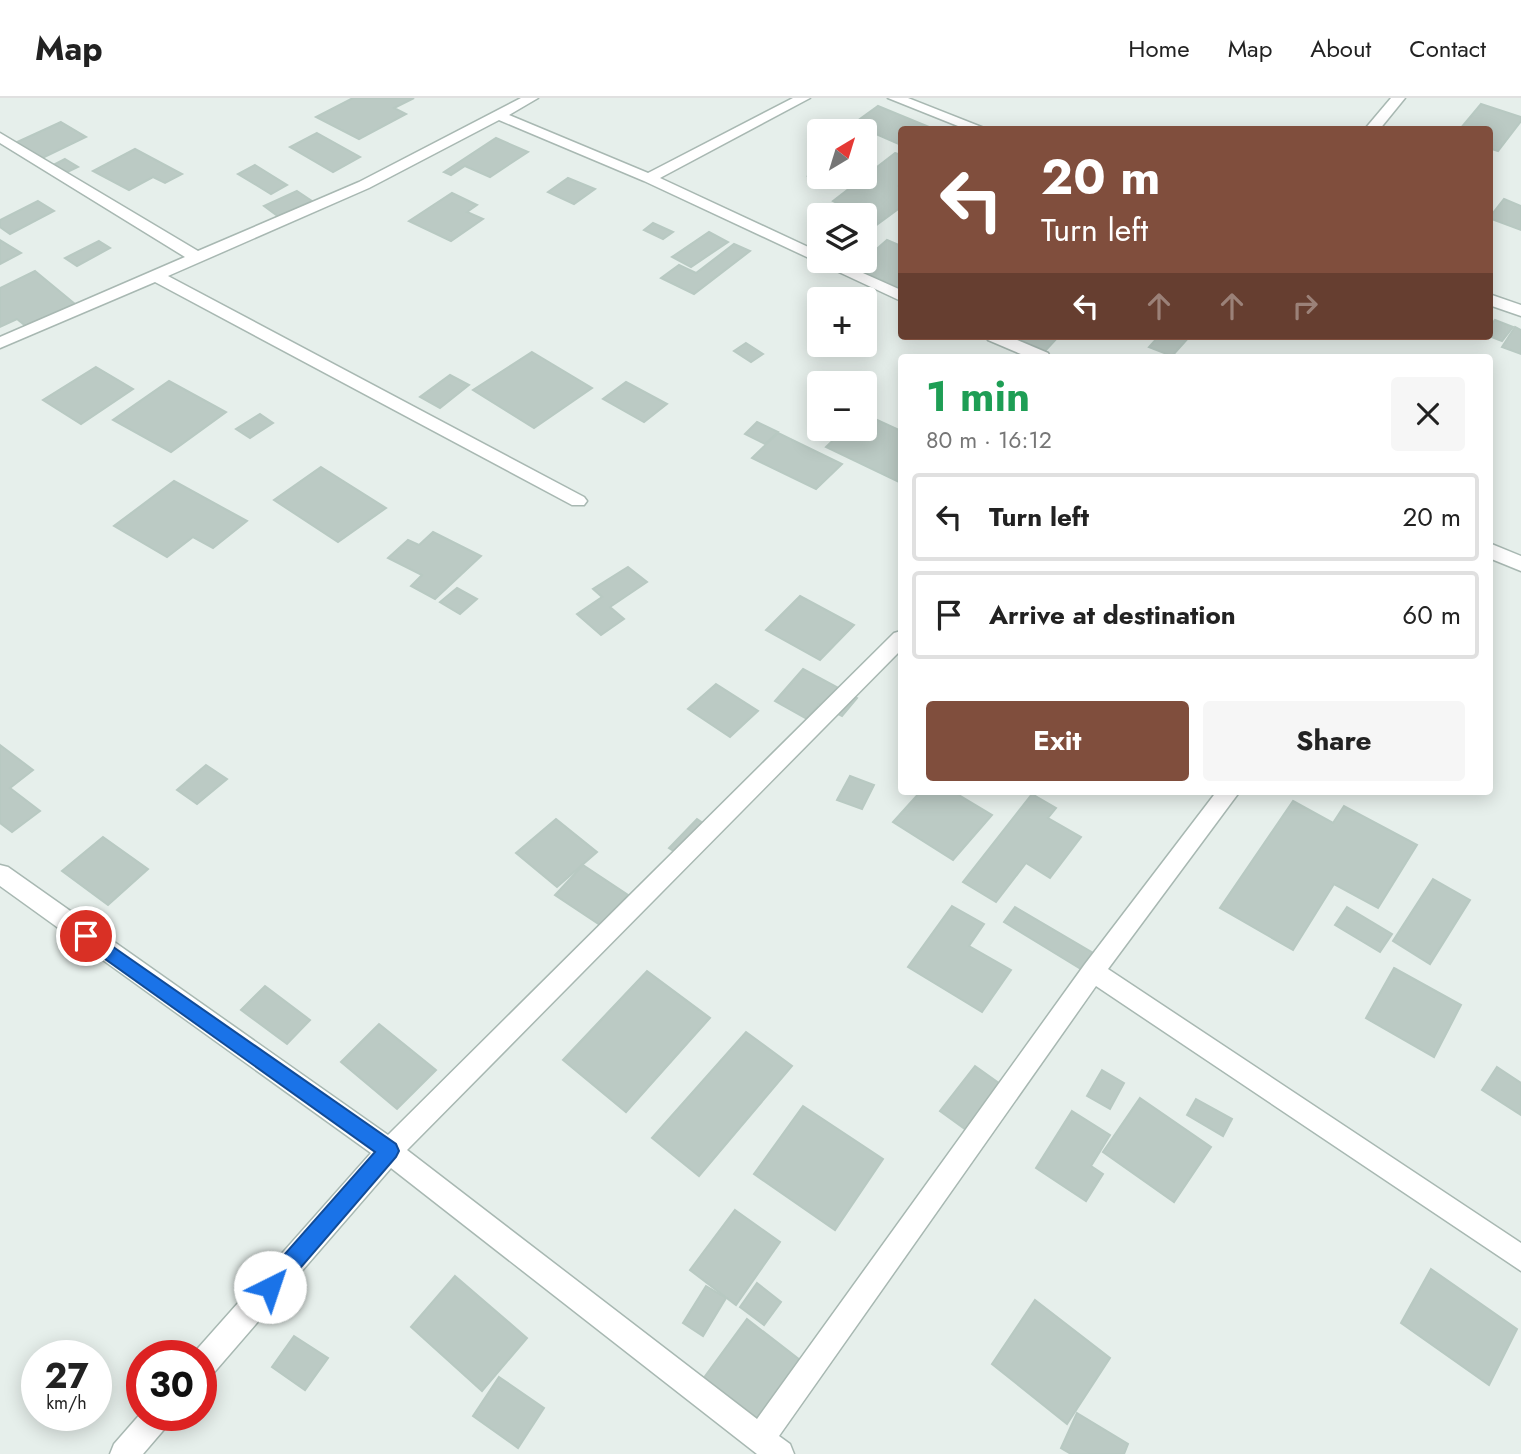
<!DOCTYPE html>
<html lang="en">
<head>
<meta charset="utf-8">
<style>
	body { margin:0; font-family:Jost,sans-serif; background:#f6f6f6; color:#222; height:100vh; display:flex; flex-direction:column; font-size:26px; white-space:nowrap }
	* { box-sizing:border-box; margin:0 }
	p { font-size:23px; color:#767676 }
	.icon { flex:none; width:38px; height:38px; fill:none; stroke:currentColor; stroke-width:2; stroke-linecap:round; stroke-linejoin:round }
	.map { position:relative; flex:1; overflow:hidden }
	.drawer { position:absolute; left:898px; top:256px; width:595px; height:441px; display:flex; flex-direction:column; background:#fff; border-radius:7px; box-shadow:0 4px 18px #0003 }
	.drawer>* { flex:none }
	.guide { position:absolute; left:898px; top:28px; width:595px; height:214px; border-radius:7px; box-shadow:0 4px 18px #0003; background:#804e3d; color:#fff; overflow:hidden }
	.needle { width:46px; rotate:38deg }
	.buttons { position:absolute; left:807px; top:21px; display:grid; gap:14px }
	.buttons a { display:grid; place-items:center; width:70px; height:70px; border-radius:7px; background:#fff; box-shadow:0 4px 18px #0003; font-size:35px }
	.speed { position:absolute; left:21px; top:1242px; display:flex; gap:14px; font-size:35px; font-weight:700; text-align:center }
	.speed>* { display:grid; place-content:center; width:91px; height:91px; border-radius:50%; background:#fff; box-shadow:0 4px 18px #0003; line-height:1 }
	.speed small { font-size:18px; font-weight:400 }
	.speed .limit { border:10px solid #d22; background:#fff; color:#111 }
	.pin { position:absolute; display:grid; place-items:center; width:60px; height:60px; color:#fff; margin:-30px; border:4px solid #fff; border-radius:50%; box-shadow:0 2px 7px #0007 }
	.me { position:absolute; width:77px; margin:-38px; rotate:41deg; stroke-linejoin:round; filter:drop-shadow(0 0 5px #0008) }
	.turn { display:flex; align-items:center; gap:24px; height:147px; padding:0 28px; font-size:32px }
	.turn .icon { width:91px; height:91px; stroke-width:2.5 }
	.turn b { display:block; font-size:49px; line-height:60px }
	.lanes { display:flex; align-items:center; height:66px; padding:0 28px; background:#0003; justify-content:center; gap:35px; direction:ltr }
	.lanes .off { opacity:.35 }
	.round { display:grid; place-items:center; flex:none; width:74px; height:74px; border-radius:7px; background:#f6f6f6 }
	.overview { display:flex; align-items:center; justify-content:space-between; height:119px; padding:0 28px }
	h1 { font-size:42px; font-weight:700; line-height:52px; color:#1e9e55 }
	.cta { display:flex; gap:14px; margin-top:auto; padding:14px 28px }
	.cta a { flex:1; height:80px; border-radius:7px; background:#804e3d; color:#fff; font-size:28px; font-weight:700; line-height:80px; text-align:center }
	.cta a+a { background:#f6f6f6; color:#222 }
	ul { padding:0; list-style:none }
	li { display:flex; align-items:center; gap:21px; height:88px; margin:0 14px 10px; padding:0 14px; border:4px solid #e0e0e0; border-radius:7px }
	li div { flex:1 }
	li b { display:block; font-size:26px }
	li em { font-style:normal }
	header { display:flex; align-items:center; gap:42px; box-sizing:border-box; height:98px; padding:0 35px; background:#fff; border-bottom:2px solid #e0e0e0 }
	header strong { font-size:33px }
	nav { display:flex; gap:38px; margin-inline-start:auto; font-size:24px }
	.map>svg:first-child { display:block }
	.building { fill:#bbcac4; stroke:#b8c9c2; stroke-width:2 }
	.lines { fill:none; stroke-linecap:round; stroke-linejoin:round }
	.minor-casing { stroke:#a8b8b2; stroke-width:3 }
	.minor { fill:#fff; fill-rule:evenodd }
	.route { fill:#1a73e8; stroke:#114b97; stroke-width:2 }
</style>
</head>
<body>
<header>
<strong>Map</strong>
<nav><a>Home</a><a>Map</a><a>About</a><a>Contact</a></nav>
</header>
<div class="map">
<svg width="1521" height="1356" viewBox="0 0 1521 1356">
	<rect width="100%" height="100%" fill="#e6efeb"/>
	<!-- building -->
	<g class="building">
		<polygon points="353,0 414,0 394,10 406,16 359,41 316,19"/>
		<polygon points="1481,6 1521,19 1521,23 1498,53 1489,50 1491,41 1489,32 1460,31"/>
		<polygon points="878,8 929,29 901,32 901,47 853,26"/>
		<polygon points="61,24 86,39 38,62 13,46"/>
		<polygon points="317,35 360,59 333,74 290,49"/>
		<polygon points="496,40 528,54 490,79 465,68 451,77 444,74"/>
		<polygon points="135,51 182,76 165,85 153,79 129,92 93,73"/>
		<polygon points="895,55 901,57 901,86 898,88 901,90 901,109 875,128 864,123 864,117 851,117 848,116 853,113 833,103"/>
		<polygon points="65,61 78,69 63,76 51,68"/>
		<polygon points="255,67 287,87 271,96 238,76"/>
		<polygon points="818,70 819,79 831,79 824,85 808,78"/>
		<polygon points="568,80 595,91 574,106 548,94"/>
		<polygon points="297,93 312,103 279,119 264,108"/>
		<polygon points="452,95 477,107 467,114 483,121 451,143 409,123"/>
		<polygon points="1504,101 1521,108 1521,132 1489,120"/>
		<polygon points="38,103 54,113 10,136 0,129 0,122"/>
		<polygon points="653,125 673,134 663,141 644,132"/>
		<polygon points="709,134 728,144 691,169 672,159"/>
		<polygon points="0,142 21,155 0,166"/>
		<polygon points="887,142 901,148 901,191 855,170"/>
		<polygon points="99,143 110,150 77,168 65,160"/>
		<polygon points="734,146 750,153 694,196 661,180 679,167 696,175"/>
		<polygon points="35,173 75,206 27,229 17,221 0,229 0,190"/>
		<polygon points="1495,222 1513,229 1502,243 1489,238 1489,229"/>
		<polygon points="1515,229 1521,232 1521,256 1502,249"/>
		<polygon points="1011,238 1059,238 1045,253"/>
		<polygon points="1159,238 1190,238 1172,258 1149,249"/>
		<polygon points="746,245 763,256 751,264 734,253"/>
		<polygon points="532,254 592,290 534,330 473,292"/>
		<polygon points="96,269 133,291 81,326 43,302"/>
		<polygon points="450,277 469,287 440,310 420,299"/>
		<polygon points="169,283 226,314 171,354 113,322"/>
		<polygon points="626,284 667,306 644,324 603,301"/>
		<polygon points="260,316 273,325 250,340 236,331"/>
		<polygon points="864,316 901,333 901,385 826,349 845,331 864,331"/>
		<polygon points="757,324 778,334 765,346 745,336"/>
		<polygon points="778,335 842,366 816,391 752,360"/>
		<polygon points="321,369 386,410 338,444 274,402"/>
		<polygon points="174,383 247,423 213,450 193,439 167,459 114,428"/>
		<polygon points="433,434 481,458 435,501 411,488 422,477 388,460 408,442 419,447"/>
		<polygon points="628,469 647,484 610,509 624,521 601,537 577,516 602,499 593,491"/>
		<polygon points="457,490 477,501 460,516 440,504"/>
		<polygon points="800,498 854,527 820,562 766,532"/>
		<polygon points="803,571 857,600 842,618 819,606 807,621 775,603"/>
		<polygon points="716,586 758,613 730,639 688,611"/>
		<polygon points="0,647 33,672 10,690 40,713 12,734 0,725"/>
		<polygon points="206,667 227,681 197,706 177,692"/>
		<polygon points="850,678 874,687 862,711 837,702"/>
		<polygon points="921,693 952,693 992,717 953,762 893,724"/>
		<polygon points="1032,696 1056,710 1048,720 1081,739 1050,780 1026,765 996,804 963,784"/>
		<polygon points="1293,703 1333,725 1344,708 1417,747 1378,810 1334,786 1293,852 1220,810"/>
		<polygon points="556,721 597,754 557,789 516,755"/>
		<polygon points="697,721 713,732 686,761 669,750"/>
		<polygon points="103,739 148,771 108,807 62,773"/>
		<polygon points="583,767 628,797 600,827 555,797"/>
		<polygon points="1433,781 1470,802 1430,866 1393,843"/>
		<polygon points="952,808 984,826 969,848 1011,872 982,914 908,869"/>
		<polygon points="1015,809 1095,856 1084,873 1004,824"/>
		<polygon points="1347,809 1392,836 1380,854 1335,827"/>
		<polygon points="1394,870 1461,907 1434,959 1366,920"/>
		<polygon points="647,873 710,920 626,1014 563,962"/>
		<polygon points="265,888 310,922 287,946 241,912"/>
		<polygon points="379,926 436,972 397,1011 341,964"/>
		<polygon points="746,934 792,968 699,1078 652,1040"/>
		<polygon points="975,968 1010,993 976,1039 940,1013"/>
		<polygon points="1497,969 1521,985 1521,1017 1482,992"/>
		<polygon points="1102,972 1124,985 1110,1011 1087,998"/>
		<polygon points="1140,1000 1211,1049 1174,1104 1103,1054"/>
		<polygon points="1196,1001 1232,1021 1223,1038 1187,1017"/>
		<polygon points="803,1008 883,1061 835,1132 754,1076"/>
		<polygon points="1072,1013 1110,1037 1091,1068 1103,1076 1086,1103 1036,1070"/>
		<polygon points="735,1112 780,1144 736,1207 690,1172"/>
		<polygon points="1431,1171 1517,1231 1489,1287 1401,1225"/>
		<polygon points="455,1178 527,1240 482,1293 411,1229"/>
		<polygon points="757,1185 781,1204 764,1227 740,1209"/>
		<polygon points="706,1188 726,1200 703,1238 683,1225"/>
		<polygon points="1035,1202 1110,1260 1067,1326 992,1266"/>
		<polygon points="747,1221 800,1262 755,1324 703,1281"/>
		<polygon points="294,1238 328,1260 305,1292 272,1269"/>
		<polygon points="499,1279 544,1310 518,1350 473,1318"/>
		<polygon points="1077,1315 1128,1346 1124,1356 1071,1356 1061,1350"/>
	</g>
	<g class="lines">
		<!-- minor casing -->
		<g class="minor-casing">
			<g id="minor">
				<polygon points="521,0 538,0 509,17 648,75 793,0 810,0 660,80 819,154 819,163 836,163 901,192 901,203 644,83 499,22 369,90 168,178 584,399 587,403 584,407 572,407 155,184 0,250 0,239 185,159 0,45 0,35 198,153 359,84"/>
				<polygon points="888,0 908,0 989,32 968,32"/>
				<polygon points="1391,0 1405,0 1379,32 1364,32"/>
				<polygon points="1489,196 1521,207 1521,218 1489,207"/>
				<polygon points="986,238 1008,238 1048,255 1050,259 1028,259 988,242"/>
				<polygon points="1489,445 1521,458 1521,473 1489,460"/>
				<polygon points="901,533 901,552 407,1052 757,1321 1085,866 1217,693 1240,693 1108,871 1521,1145 1521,1173 1096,888 779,1338 790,1346 794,1356 757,1356 391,1070 211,1278 201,1282 201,1258 191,1258 371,1055 0,788 0,767 8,769 388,1037 894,535"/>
				<polygon points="142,1314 142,1318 171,1318 167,1328 143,1356 110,1356 114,1346"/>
			</g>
		</g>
		<!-- minor -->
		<use href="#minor" class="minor"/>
	</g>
	<!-- route -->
	<polygon class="route" points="86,830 396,1046 399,1053 396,1059 277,1197 270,1200 262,1197 259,1189 262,1182 375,1054 80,843 78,838 80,832"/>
</svg>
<div class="buttons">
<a><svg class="needle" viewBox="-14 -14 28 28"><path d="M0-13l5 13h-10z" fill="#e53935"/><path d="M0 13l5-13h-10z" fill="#767676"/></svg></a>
<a><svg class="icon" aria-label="layers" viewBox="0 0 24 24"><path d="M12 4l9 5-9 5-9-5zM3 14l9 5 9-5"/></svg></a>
<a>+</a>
<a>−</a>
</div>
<div class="speed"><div>27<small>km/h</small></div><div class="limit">30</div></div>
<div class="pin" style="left:86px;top:838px;background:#d93025"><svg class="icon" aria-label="arrive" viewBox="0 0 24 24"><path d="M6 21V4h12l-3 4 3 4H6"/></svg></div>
<svg class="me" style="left:270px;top:1189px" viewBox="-20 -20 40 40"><circle r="19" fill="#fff"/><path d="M0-13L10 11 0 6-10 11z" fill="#1a73e8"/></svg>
<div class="guide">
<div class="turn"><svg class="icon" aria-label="left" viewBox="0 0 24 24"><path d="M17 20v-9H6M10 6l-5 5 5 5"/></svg><div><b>20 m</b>Turn left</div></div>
<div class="lanes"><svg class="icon" aria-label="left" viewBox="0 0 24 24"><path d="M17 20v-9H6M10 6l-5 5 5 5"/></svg><svg class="icon off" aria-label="ahead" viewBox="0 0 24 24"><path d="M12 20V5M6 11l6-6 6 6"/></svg><svg class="icon off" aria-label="ahead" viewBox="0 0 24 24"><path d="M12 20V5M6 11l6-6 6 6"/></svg><svg class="icon off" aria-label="right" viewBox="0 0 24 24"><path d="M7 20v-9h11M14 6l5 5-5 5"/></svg></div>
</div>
<section class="drawer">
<div class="overview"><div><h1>1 min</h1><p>80 m · 16:12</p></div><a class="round"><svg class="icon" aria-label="close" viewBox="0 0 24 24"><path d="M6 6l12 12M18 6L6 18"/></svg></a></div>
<ul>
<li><svg class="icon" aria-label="left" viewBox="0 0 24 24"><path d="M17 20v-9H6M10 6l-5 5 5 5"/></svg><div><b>Turn left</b></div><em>20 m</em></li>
<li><svg class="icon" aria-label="arrive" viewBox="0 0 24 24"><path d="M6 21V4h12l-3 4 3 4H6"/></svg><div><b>Arrive at destination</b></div><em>60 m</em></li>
</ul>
<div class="cta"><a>Exit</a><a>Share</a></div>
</section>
</div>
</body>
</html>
